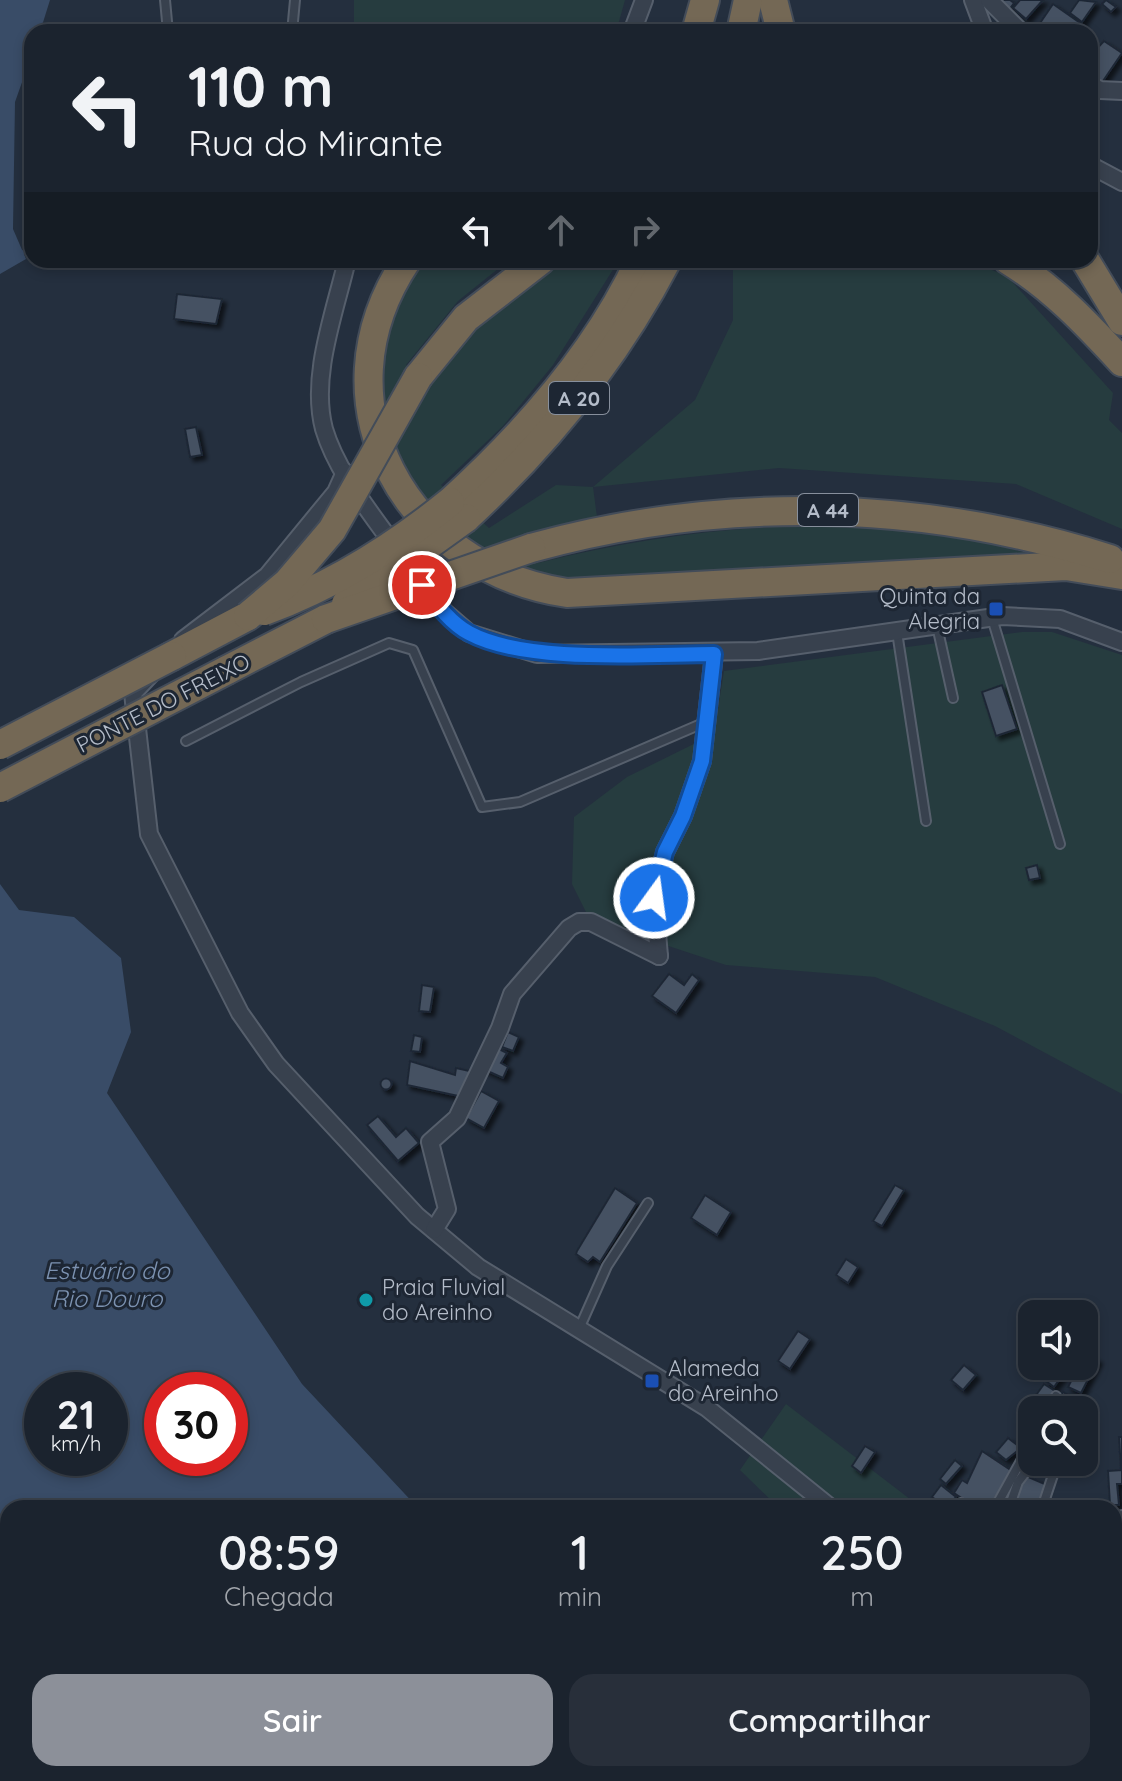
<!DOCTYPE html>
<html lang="pt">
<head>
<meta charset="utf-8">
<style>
	body { margin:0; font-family:Quicksand,sans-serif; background:#282f3a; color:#f1f3f6; height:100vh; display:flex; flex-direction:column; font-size:30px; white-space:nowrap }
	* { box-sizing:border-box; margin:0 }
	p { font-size:26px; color:#a0a4aa }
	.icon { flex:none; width:44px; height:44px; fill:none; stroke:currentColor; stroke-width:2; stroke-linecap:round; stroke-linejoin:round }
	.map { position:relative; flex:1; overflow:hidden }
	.panel { position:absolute; left:0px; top:1500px; width:1122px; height:282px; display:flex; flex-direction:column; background:#1b232e; border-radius:24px 24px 0 0; box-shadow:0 4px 12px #0003,0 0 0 2px #39404a }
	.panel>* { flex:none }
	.banner { position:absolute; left:24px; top:24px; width:1074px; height:244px; border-radius:24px; box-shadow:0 4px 12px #0003,0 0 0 2px #39404a; background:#1b232e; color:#f1f3f6; overflow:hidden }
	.tools { position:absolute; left:1018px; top:1300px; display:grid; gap:16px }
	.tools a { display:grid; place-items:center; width:80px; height:80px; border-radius:16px; background:#1b232e; box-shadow:0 4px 12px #0003,0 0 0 2px #39404a; font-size:40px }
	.speed { position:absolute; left:24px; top:1372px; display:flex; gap:16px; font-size:40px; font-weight:700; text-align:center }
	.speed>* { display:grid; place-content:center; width:104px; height:104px; border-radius:50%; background:#1b232e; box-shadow:0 4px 12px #0003,0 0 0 2px #39404a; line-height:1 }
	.speed small { font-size:20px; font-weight:400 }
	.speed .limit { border:12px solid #d22; background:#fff; color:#111 }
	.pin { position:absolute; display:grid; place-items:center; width:68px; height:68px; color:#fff; margin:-34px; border:4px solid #fff; border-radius:50%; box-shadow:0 2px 8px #0007 }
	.me { position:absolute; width:88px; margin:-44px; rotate:14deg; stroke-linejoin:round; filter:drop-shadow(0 0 6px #0008) }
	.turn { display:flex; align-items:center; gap:28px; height:168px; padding:0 32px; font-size:36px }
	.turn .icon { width:104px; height:104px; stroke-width:2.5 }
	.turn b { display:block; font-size:56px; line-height:68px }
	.lanes { display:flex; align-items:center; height:76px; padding:0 32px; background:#0003; justify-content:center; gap:40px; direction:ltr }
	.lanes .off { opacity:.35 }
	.eta { display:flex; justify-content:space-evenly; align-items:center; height:136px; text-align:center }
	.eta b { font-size:48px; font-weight:600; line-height:56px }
	.button { display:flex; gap:16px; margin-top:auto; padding:16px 32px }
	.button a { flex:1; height:92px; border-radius:24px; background:#8c9099; color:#fff; font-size:32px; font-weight:600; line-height:92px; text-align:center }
	.button a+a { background:#282f3a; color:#f1f3f6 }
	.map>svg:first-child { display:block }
	.green { fill:#263c3f }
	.water { fill:#394c67; fill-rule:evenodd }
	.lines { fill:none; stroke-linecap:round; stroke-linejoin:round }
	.stream { stroke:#394c67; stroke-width:4 }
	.building { fill:#455162; stroke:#1f2835; stroke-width:2; filter:url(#shadow) }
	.lane-casing { stroke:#565f6c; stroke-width:12 }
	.street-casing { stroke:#565f6c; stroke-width:20 }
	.highway-casing { stroke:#434c59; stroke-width:32 }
	.lane { stroke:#38414e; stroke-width:8 }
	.street { stroke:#38414e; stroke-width:16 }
	.highway { stroke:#746855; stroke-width:28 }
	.highway-bridge-casing { stroke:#434c59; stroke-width:32; stroke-linecap:butt }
	.highway-bridge { stroke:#746855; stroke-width:28 }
	.route-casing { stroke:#114b97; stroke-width:20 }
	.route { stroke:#1a73e8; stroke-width:14 }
	.transit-dot { fill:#1a4fb4; stroke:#1d2633; stroke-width:3 }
	.culture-dot { fill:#0f9aa8; stroke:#1d2633; stroke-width:3 }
	.labels { text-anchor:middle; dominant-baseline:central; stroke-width:6; stroke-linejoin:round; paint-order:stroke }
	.shield { fill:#1d2633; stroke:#878f9c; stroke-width:2 }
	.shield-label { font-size:20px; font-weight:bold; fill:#b4bcc9 }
	.poi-label { font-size:22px; fill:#b4bcc9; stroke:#1d2633; text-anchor:start }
	.street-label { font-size:22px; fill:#b4bcc9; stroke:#1d2633 }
	.water-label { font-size:24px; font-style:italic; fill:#7c92b1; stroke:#1d2633 }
</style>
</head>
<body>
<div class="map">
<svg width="1122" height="1781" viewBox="0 0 1122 1781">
	<defs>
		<filter id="shadow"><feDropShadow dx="4" dy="4" stdDeviation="2" flood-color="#0009"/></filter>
	</defs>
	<rect width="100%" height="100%" fill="#242f3e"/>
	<!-- green -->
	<g class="green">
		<polygon points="354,0 625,0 616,32 354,32"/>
		<path d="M 427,260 L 509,260 L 458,301 L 406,365 L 430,384 L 466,335 L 552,265 L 563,260 L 619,260 L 553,365 L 503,426 L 441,485 L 489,528 L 556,485 L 593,487 L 695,400 L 733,320 L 733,269 L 741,260 L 966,260 L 1007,276 L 1113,393 L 1109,420 L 1122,433 L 1122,529 L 1016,484 L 779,468 L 593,487 L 597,517 L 528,533 L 538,563 C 669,530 806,516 940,533 C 972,537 1004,548 1036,555 L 583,583 L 530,576 L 465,548 L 400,469 L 380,398 L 386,346 L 399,295 Z"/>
		<polygon points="1022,632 1052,632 1122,655 1122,1094 995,1026 875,977 726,965 590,920 572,884 574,817 627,777 714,734 724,671"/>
		<polygon points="786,1404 919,1506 921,1508 779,1508 740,1470"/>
		<rect x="852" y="1774" width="251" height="7"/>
	</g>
	<!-- water -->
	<g class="water">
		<polygon points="0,0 50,0 40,32 32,32 32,54 15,102 13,229 26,259 0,274"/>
		<path d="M 0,884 L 19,910 L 74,917 L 121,958 L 131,1032 L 107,1093 L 302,1384 L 418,1508 L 8,1508 L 8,1774 L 756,1774 L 767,1781 L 0,1781 ZM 42,1390 L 110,1390 L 110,1458 L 42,1458 ZM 162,1390 L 230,1390 L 230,1458 L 162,1458 Z"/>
	</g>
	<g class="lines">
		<!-- stream -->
		<polyline class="stream" points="22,253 32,245"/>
	</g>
	<!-- building -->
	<g class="building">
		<polygon points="1001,0 1010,0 1014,3 1009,10"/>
		<polygon points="1020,0 1043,0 1026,19 1013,8"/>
		<polygon points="1079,0 1096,2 1082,22 1070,13"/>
		<polygon points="1106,0 1116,7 1111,12 1102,4"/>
		<polygon points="1053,4 1083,25 1078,32 1041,32 1036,29"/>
		<polygon points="1104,41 1122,53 1101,84 1090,77 1096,68 1090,64 1090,56"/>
		<polygon points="177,294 222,299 216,324 174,319"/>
		<polygon points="196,427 202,455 190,457 185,429"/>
		<polygon points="1002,685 1017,729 996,736 982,692"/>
		<polygon points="1037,865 1040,878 1029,880 1026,868"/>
		<polygon points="669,974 684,985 692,974 699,980 676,1013 652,996"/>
		<polygon points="422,985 434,987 430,1012 419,1011"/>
		<polygon points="508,1032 519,1037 513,1051 502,1047"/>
		<polygon points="414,1035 422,1037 420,1052 411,1051"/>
		<polygon points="495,1047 507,1053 501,1063 508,1067 503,1078 483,1069"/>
		<polygon points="410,1061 455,1075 456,1068 474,1072 463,1097 407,1085"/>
		<circle cx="386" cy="1084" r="5.5"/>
		<polygon points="481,1091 499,1101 484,1128 466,1118"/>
		<polygon points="378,1116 396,1137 406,1128 419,1143 398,1161 367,1125"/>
		<polygon points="895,1185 904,1190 882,1226 873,1221"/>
		<polygon points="615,1188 637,1203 600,1262 593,1257 588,1262 576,1254 577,1251"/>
		<polygon points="705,1195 731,1212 717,1235 691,1218"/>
		<polygon points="846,1259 858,1267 848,1283 836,1275"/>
		<polygon points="798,1331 810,1339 790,1369 778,1361"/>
		<polygon points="1086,1354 1098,1360 1081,1393 1068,1387 1079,1366 1084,1366"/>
		<polygon points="964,1365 976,1375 963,1390 951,1380"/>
		<polygon points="1058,1366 1067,1369 1054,1387 1046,1381"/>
		<polygon points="1044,1384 1055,1391 1042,1410 1032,1410 1032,1418 1024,1412"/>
		<polygon points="1063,1392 1074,1398 1067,1410 1052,1410"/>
		<polygon points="1119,1437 1122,1437 1122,1484 1117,1484 1119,1505 1110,1505 1108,1471 1121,1470"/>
		<polygon points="1008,1438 1021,1448 1006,1460 996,1452"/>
		<polygon points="865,1446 875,1452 861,1473 852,1466"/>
		<polygon points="982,1451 1012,1471 989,1508 962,1508 966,1501 954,1493 962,1480 967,1483"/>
		<polygon points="955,1460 962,1466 946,1484 940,1479"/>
		<polygon points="1026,1476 1047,1485 1036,1508 1011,1508"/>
		<polygon points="941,1485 956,1497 947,1508 932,1497"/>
		<polygon points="1117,1589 1122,1589 1122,1629 1116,1629"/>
		<polygon points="1115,1639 1122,1639 1122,1660 1115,1661"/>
		<rect x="1114" y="1718" width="8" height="28"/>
	</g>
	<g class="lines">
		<!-- lane casing -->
		<g class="lane-casing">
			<g id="lane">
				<polyline points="165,0 168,32"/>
				<polyline points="292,32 295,0"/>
				<polyline points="992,618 1060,844"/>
				<polyline points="937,626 953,698"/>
				<polyline points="897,632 926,821"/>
				<polyline points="186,741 301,682 389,643 413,650 482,807 520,802 708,721"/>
				<polyline points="579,1329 607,1266 648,1203"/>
				<polyline points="1049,1410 1056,1396"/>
				<polyline points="957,1508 961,1503"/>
				<polyline points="995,1508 1032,1441"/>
				<polyline points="1009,1508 1018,1482 1031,1465 1056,1465"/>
				<polyline points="1042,1508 1057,1463"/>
			</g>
		</g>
		<!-- street casing -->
		<g class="street-casing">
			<g id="street">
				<polyline points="973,0 985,32"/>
				<polyline points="989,0 1021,32"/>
				<polyline points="632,32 644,0"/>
				<polyline points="1090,85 1100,90 1122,91"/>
				<polyline points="1090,165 1122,182"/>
				<path d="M 347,260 C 335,312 310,376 324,429 C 337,473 372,514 397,550"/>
				<polyline points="420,582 439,607 469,633 537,654 758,651 1002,616 1060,619 1122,642"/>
				<polyline points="183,640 267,576 336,492 345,472"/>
				<polyline points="151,674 133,693 149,834 240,1013 276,1064 417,1216 478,1267 707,1408 831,1508"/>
				<polyline points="659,956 654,898 665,852 683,816 702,761 714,654"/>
				<polyline points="434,1230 447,1209 430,1142 457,1118 500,1028 512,994 569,928 579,922 591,922 659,956"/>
				<polyline points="1114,1527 1122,1519"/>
				<polyline points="1068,1774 1082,1781"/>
				<polyline points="845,1781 847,1774"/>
				<polyline points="1045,1781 1046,1774"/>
			</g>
		</g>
		<!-- highway casing -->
		<g class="highway-casing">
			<g id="highway">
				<polyline points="773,0 781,32"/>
				<polyline points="696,32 705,0"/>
				<polyline points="741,32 748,0"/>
				<path d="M 407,260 C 311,402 406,569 567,593 L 1066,566 L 1122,575"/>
				<path d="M 1008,260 C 1053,288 1086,323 1122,362"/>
				<polyline points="1085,260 1122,321"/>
				<polyline points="418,377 466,318 541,260"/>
				<path d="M 450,502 C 525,434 597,352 640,260"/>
				<path d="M 466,518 C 547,443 616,358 667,260"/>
				<path d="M 531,548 C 722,495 921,499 1110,559"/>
				<polyline points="172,656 248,616"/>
				<polyline points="227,670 326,619"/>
			</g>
		</g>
		<!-- lane -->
		<use href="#lane" class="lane"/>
		<!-- street -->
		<use href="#street" class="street"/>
		<!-- highway -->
		<use href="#highway" class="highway"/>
		<!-- highway-bridge casing -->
		<g class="highway-bridge-casing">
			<g id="highway-bridge">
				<polyline points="346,604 466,518"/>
				<path d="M 264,611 C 333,586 393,548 450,502"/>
				<polyline points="248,616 287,583 332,530 418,377"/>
				<polyline points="326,619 531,548"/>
				<polyline points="0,745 172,656"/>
				<polyline points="0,788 227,670"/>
			</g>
		</g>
		<!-- highway-bridge -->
		<use href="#highway-bridge" class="highway-bridge"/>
	</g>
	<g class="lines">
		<!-- route casing -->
		<g class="route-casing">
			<path id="route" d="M 422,585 C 435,602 450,623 469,633 C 526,664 648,654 714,654 L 702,761 L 683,816 L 665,852 L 654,898"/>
		</g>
		<!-- route -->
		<use href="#route" class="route"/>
	</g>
	<!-- markers -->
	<g class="transit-dot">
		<rect x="988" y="601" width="16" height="16" rx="4"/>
		<rect x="644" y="1373" width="16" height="16" rx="4"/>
	</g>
	<circle class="culture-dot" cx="366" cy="1300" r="8"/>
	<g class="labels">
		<!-- shield labels -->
		<g class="shield">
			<rect x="549" y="382" width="60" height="32" rx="6"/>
			<rect x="798" y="494" width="60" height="32" rx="6"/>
		</g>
		<g class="shield-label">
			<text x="579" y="398">A 20</text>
			<text x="828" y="510">A 44</text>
		</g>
		<!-- poi labels -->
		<g class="poi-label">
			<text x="980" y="596" text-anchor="end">Quinta da<tspan x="980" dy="25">Alegria</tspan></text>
			<text x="382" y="1287">Praia Fluvial<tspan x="382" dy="25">do Areinho</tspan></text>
			<text x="668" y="1368">Alameda<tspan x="668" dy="25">do Areinho</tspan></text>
		</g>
		<!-- street labels -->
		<g class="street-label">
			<text transform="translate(163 703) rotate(-27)">PONTE DO FREIXO</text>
		</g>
		<!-- water labels -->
		<g class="water-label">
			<text x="107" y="1270">Estuário do<tspan x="107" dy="28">Rio Douro</tspan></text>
		</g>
	</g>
</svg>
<div class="tools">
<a><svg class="icon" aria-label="sound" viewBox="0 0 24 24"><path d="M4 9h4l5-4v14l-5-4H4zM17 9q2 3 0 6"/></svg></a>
<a><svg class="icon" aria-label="search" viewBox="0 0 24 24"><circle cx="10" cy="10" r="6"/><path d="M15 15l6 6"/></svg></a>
</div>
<div class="speed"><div>21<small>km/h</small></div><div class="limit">30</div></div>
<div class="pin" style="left:422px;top:585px;background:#d93025"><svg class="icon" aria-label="arrive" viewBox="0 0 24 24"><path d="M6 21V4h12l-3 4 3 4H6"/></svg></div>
<svg class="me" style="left:654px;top:898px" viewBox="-20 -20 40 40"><circle r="17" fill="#1a73e8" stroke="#fff" stroke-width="3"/><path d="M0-11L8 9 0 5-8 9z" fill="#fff"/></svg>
<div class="banner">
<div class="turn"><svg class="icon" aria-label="left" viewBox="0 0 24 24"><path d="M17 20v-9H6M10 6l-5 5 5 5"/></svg><div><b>110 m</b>Rua do Mirante</div></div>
<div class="lanes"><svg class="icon" aria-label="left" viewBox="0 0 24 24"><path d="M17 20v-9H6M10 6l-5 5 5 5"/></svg><svg class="icon off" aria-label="ahead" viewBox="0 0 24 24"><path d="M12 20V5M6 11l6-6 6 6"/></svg><svg class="icon off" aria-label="right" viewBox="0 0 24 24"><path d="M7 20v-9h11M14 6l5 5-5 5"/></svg></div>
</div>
<section class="panel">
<div class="eta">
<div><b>08:59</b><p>Chegada</p></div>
<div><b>1</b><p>min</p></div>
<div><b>250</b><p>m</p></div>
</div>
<div class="button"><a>Sair</a><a>Compartilhar</a></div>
</section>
</div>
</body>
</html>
